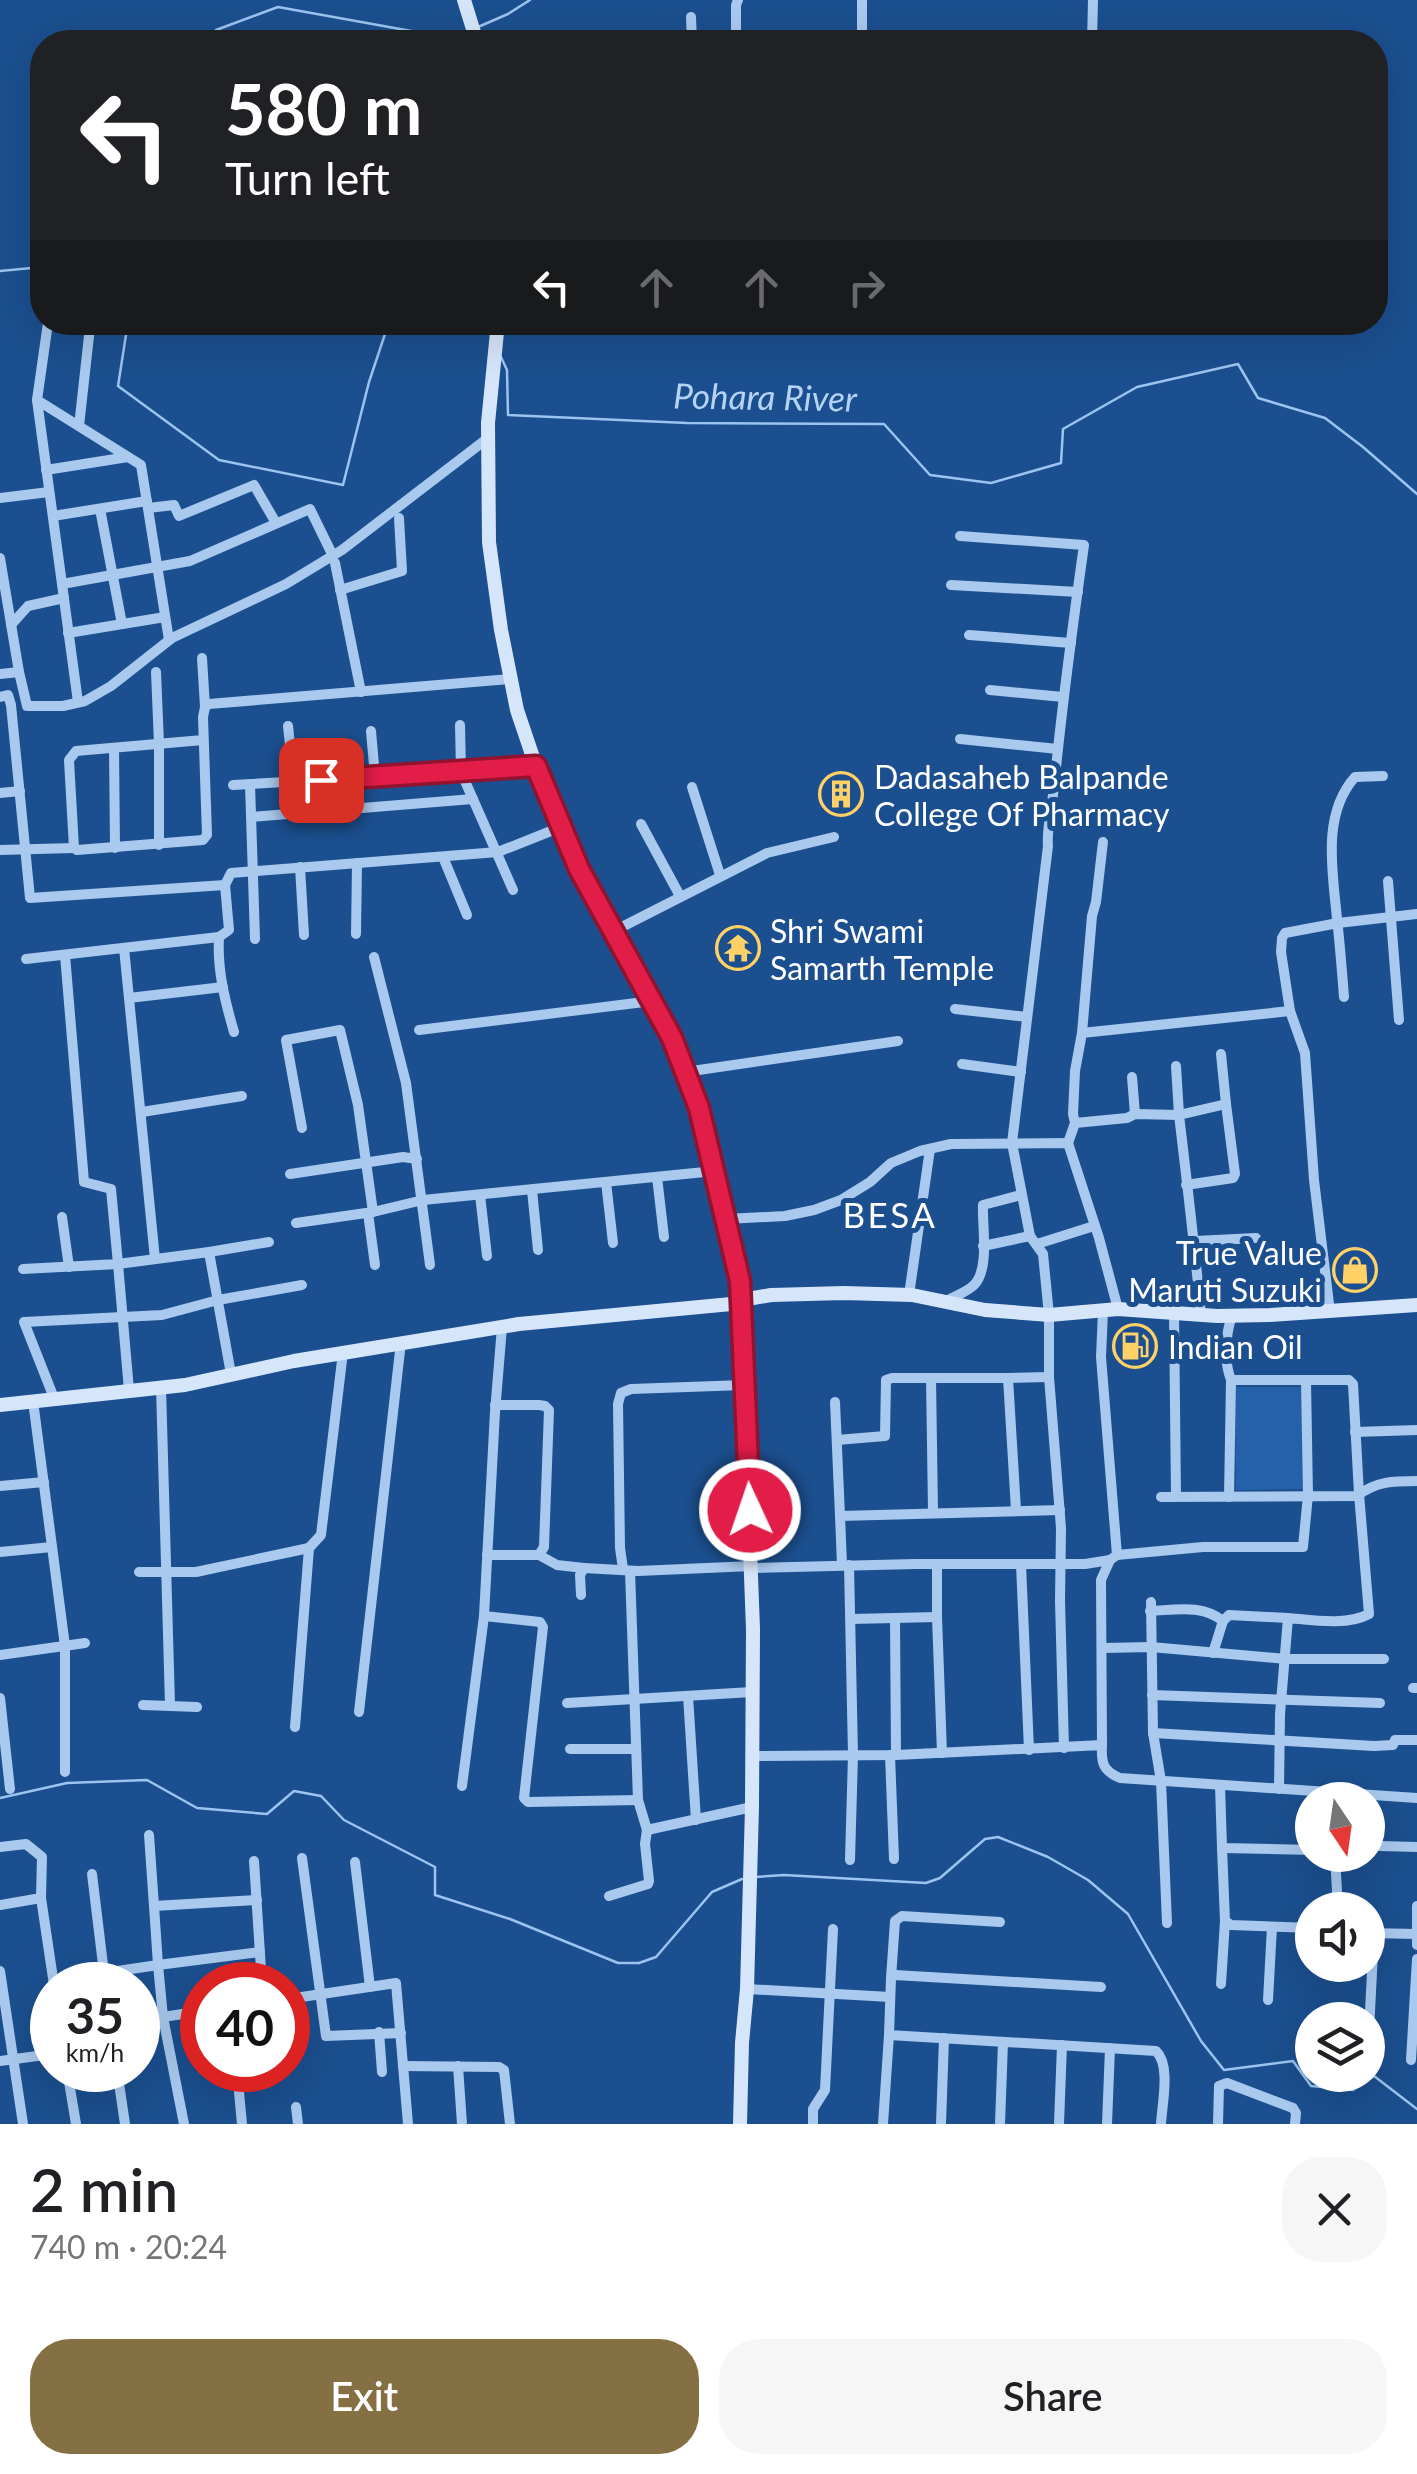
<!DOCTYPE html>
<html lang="en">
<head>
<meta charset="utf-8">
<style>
	body { margin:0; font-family:Lato,sans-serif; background:#f6f6f6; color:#202124; height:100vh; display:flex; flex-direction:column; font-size:38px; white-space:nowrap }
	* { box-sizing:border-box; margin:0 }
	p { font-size:32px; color:#757577 }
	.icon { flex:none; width:55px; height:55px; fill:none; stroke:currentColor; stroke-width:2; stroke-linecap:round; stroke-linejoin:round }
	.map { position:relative; height:2124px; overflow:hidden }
	.side { display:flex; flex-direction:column; background:#fff; flex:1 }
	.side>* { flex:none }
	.guide { position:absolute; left:30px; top:30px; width:1358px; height:305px; border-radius:40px; box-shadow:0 10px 40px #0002; background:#202124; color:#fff; overflow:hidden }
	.needle { width:65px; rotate:167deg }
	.controls { position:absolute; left:1295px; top:1782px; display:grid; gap:20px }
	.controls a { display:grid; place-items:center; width:90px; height:90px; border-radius:50%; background:#fff; box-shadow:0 10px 40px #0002; font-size:50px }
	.speed { position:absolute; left:30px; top:1962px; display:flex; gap:20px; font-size:50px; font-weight:700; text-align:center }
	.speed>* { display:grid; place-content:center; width:130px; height:130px; border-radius:50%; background:#fff; box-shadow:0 10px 40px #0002; line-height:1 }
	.speed small { font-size:25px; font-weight:400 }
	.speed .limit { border:15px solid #d22; background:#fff; color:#111 }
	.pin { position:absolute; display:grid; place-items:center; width:85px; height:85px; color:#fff; margin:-42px; border-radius:20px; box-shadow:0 5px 15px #0006 }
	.me { position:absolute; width:110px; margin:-55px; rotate:357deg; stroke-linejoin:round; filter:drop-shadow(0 0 8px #0008) }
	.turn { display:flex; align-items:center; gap:35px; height:210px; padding:0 30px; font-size:45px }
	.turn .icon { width:130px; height:130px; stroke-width:2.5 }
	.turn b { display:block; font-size:70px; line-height:85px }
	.lanes { display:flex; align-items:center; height:95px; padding:0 30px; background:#0003; justify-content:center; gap:50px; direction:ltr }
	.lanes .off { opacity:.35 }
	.round { display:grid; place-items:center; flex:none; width:105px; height:105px; border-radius:40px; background:#f6f6f6 }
	.headline { display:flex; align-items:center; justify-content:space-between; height:170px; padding:0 30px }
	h1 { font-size:60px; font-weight:600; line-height:75px }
	.action { display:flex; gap:20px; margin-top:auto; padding:20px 30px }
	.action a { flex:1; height:115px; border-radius:40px; background:#847042; color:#fff; font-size:40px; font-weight:600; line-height:115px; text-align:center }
	.action a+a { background:#f6f6f6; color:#202124 }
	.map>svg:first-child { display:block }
	.green { fill:#2461a8 }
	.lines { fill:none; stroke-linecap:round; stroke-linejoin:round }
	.stream { stroke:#9cc4f0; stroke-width:2.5 }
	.street { stroke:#a9c9ee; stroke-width:10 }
	.secondary { stroke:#d6e6fa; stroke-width:14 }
	.route-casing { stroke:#92132f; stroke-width:25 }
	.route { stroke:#e11d48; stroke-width:18 }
	.labels { text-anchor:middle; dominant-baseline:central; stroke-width:10; stroke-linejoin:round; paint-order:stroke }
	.poi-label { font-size:32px; fill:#fff; stroke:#1b4f8f; text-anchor:start }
	.water-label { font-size:35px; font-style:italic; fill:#b5d3f5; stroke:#1b4f8f }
	.neighbourhood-label { font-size:35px; letter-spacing:2.5px; fill:#fff; stroke:#1b4f8f }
</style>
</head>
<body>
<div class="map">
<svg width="1417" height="2124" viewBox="0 0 1417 2124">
	<rect width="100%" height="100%" fill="#1b4f8f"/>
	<!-- green -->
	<polygon class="green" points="1235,1387 1302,1387 1303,1489 1236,1490"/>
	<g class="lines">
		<!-- stream -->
		<g class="stream">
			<polyline points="478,27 508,14 530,0"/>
			<polyline points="213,42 216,30 278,7 450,38 466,32"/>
			<polyline points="0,271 42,267"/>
			<polyline points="128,322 118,386 219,460 343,485 369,382 389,322"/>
			<polyline points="480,322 491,334"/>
			<polyline points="500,355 507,370 508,415 687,423 884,424 930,475 991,483 1061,463 1063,429 1137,387 1238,364 1258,398 1325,418 1363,447 1417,494"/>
			<polyline points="0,1798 67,1783 147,1780 197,1808 267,1814 294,1791 321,1796 344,1820 435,1867 435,1895 510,1919 618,1963 639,1963 656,1957 712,1892 742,1879"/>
			<polyline points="755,1877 784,1875 926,1883 940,1878 985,1839 998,1837 1048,1857 1088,1880 1128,1914 1201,2041 1224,2070 1293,2061 1311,2086 1353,2090 1374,2076 1417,2109"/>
		</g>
		<!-- street -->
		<g class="street">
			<polyline points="862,0 862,42"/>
			<polyline points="691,17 692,42"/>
			<polyline points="736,42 736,5 738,0"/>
			<polyline points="905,42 905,37"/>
			<polyline points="1092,42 1093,0"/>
			<polyline points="37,400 141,465 169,640"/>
			<polyline points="46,470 128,457"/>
			<polyline points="0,498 49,492"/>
			<polyline points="148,508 174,505 179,516 254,485 276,523"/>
			<polyline points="100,509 122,624"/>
			<polyline points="53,516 147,501"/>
			<path d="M 960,536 L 1084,545 C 1073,623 1063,699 1055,777 C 1054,796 1046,830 1048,846 L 1012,1143 L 1030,1236 L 1043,1254 L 1049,1315 L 1049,1377 L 1061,1528 L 1060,1601 L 1064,1748"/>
			<polyline points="0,558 19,672"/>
			<polyline points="335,563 361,692"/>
			<polyline points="62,584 190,561 310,509 333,556"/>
			<polyline points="951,585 1078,592"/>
			<polyline points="340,590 402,571 399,518"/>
			<polyline points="11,625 28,606 64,598"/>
			<polyline points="68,633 165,617"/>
			<polyline points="969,635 1071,643"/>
			<polyline points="202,658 205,707"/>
			<polyline points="156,672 159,744 159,845"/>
			<polyline points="0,674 19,672 27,706 63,706 85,701 111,686 172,638 286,584 342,550 488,438"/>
			<polyline points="990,690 1063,697"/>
			<polyline points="0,697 8,695 11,705 30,898 225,885 231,873 498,852 561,827"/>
			<polyline points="78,702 37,400 48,323 90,327 79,426"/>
			<polyline points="460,725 461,772 513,890"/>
			<polyline points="288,726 294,782"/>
			<polyline points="371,731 375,777"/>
			<polyline points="960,739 1058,749"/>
			<polyline points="203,740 76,751 69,760 74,848 77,850 203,840 207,835 203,717 205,707 209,704 511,679"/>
			<polyline points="114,748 115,848"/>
			<polyline points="250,784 255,939"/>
			<polyline points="233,785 461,772 536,766"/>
			<polyline points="692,787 720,875"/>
			<polyline points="0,793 20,791"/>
			<polyline points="251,817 473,799"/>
			<polyline points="641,824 680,896"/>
			<polyline points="0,850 74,848"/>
			<polyline points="443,857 467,915"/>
			<polyline points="300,867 304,935"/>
			<polyline points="1388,881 1399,1020"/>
			<path d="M 225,885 L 229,930 L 219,937 C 217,970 225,1001 234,1032"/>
			<polyline points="614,931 767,853 834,837"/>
			<polyline points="356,934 357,863"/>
			<polyline points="124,948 155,1259"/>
			<polyline points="374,957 406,1083 430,1265"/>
			<polyline points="26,959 219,937"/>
			<path d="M 1344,997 C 1342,971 1340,945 1337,919 C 1333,873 1321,815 1355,777 L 1383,776"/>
			<polyline points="129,998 223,987"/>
			<polyline points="955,1009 1027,1017"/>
			<polyline points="419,1030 652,1001"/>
			<polyline points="1082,1033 1290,1011"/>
			<polyline points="962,1064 1021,1072"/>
			<polyline points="685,1072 898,1041"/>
			<polyline points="1132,1077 1135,1114"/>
			<polyline points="142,1112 242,1096"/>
			<polyline points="1075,1123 1127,1118 1135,1114 1179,1115 1176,1066"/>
			<polyline points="302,1128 286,1040 340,1030 358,1105 373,1212"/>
			<polyline points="1068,1143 1075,1123 1073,1114 1075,1071 1082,1033 1092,916 1096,902 1103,842"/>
			<polyline points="290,1174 403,1157 417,1159"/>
			<polyline points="657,1177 664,1237"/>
			<polyline points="606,1182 613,1243"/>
			<polyline points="1186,1185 1233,1178 1235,1174 1226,1104"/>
			<polyline points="532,1190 538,1250"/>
			<polyline points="480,1195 487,1256"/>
			<polyline points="368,1213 375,1265"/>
			<polyline points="62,1217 69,1267"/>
			<polyline points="726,1219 785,1216 814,1210 841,1200 870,1182 891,1163 920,1151 951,1144 1068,1143 1099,1238 1118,1309"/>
			<polyline points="296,1223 373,1212 423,1200 715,1171"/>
			<polyline points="1195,1241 1256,1238"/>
			<polyline points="1037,1244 1094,1226"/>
			<polyline points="983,1246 1030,1236"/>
			<polyline points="209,1252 269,1242"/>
			<polyline points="23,1269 118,1264 111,1189 84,1182 65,955"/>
			<polyline points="909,1295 930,1149"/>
			<path d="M 946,1301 C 955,1296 967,1292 974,1285 C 990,1269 982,1226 983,1205 L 1021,1195"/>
			<polyline points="1103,1311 1101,1357 1117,1555"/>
			<polyline points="1330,1312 1314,1180 1305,1053 1290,1011 1281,952 1282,938 1285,933 1338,923 1417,914"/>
			<polyline points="1174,1313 1176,1497"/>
			<path d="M 1201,1315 C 1195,1248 1187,1182 1179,1115 L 1226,1104 L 1221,1054"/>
			<path d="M 1232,1316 C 1225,1335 1224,1362 1231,1380 L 1349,1380 L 1353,1384 L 1359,1494 L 1369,1614 C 1347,1626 1312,1620 1288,1618 L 1280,1714 L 1279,1789"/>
			<polyline points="502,1327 495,1412 484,1616 540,1622 543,1627 524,1798 528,1802 638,1800"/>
			<polyline points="931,1378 933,1512"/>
			<polyline points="1008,1378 1049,1377"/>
			<polyline points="161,1387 170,1705"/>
			<polyline points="129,1390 118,1264 209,1252 231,1374"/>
			<polyline points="54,1398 24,1322 162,1315 218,1300 302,1285"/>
			<polyline points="33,1401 65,1646 65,1772"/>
			<polyline points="835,1402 840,1516"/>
			<polyline points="495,1405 539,1405 545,1406 549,1410 544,1547 539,1555"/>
			<polyline points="1355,1432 1417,1430"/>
			<polyline points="837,1440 885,1436 886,1380 892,1378 1008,1378 1016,1510"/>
			<polyline points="0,1486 44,1482"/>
			<path d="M 1161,1497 L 1357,1496 C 1376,1481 1394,1481 1417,1481"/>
			<polyline points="1229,1497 1231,1380"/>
			<polyline points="0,1552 52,1547"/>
			<polyline points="487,1555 539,1555 557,1565 584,1568"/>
			<polyline points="937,1564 937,1617 942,1753"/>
			<polyline points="1021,1564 1029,1750"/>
			<polyline points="842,1565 840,1516 1060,1510"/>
			<polyline points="849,1565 853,1755 850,1860"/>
			<polyline points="752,1568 915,1564 1085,1564 1110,1560 1117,1555 1203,1547 1303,1547 1308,1495 1306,1381"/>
			<polyline points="623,1569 620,1548 618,1404 621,1393 631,1389 744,1385"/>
			<polyline points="139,1572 196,1572 309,1548"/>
			<polyline points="581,1595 580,1575 584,1568 638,1571 752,1566"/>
			<polyline points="1151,1602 1153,1733 1161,1781 1167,1923"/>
			<path d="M 1150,1611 C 1176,1610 1202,1604 1223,1621"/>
			<polyline points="851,1619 937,1617"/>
			<polyline points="895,1619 896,1755"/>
			<polyline points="1103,1648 1151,1647 1286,1659 1384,1659"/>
			<polyline points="1213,1653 1223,1621 1229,1615 1288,1618"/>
			<polyline points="0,1655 85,1643"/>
			<polyline points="1413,1688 1417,1688"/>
			<polyline points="1152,1695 1380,1703"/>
			<polyline points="688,1696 696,1820"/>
			<polyline points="0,1698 10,1789"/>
			<polyline points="567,1703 752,1692"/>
			<polyline points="143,1705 197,1707"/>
			<polyline points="359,1712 401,1342"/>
			<polyline points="295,1727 309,1548 321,1535 343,1352"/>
			<polyline points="1153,1733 1374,1746 1393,1745 1395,1740 1417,1740"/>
			<polyline points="1102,1745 1101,1580 1110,1560"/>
			<polyline points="570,1749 635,1749"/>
			<polyline points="890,1755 894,1859"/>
			<path d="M 752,1756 L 896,1755 L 1102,1745 C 1101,1763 1103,1771 1120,1778 L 1417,1798"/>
			<polyline points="1220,1785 1222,1848 1312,1850"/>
			<polyline points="462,1786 484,1616"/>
			<polyline points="647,1830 752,1807"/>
			<polyline points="149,1835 154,1906"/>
			<polyline points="1380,1846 1417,1847"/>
			<polyline points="0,1847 26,1844 42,1857 41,1898 54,1985"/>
			<polyline points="1222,1848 1225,1921 1231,1925 1312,1928"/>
			<polyline points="1335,1855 1338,1910"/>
			<polyline points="302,1858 326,2036 401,2033"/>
			<polyline points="254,1861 262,1985"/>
			<polyline points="355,1862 370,1987"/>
			<polyline points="92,1874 104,1973"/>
			<polyline points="609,1896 648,1884 649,1881 645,1844 647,1830 638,1800 630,1571"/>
			<polyline points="0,1905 41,1898"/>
			<polyline points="1368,1933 1417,1934 1417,1945"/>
			<polyline points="1417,1934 1417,1906"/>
			<polyline points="0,1971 23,2124"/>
			<polyline points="891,1978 895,1921 902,1916 1000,1922"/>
			<polyline points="1221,1984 1225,1921"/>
			<polyline points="106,1985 104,1973 158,1965 154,1906 257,1900"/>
			<path d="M 1101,1987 L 895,1975 L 891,1978 L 889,2035 L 1156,2051 C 1171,2065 1162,2104 1161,2124"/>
			<polyline points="747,1989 890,1997"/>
			<polyline points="288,1999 396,1983 408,2124"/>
			<polyline points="1268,2000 1272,1927"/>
			<polyline points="163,2017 202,2011"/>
			<polyline points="1369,2031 1374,1933"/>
			<polyline points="379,2032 382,2072"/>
			<polyline points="1411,2060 1417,1959"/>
			<polyline points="0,2061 52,2054"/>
			<polyline points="403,2066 499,2067 504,2070 510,2124"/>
			<polyline points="458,2066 462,2124"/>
			<polyline points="67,2070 76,2124"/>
			<polyline points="117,2070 125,2124"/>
			<polyline points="239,2092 242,2124"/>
			<polyline points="296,2107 298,2124"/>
			<polyline points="184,2124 163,2017 158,1965 260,1952"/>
			<polyline points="813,2124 813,2109 825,2090 833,1929"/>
			<polyline points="883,2124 889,2035"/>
			<polyline points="941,2124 944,2038"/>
			<polyline points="1000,2124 1003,2042"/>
			<polyline points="1059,2124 1062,2045"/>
			<polyline points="1107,2124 1110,2048"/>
			<polyline points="1218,2124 1219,2086 1227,2083 1293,2108 1296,2113 1295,2124"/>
		</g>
		<!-- secondary -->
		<g class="secondary">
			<polyline points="464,0 477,42"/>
			<polyline points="498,322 488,423 489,542 501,630 517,710 543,787 579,869 672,1038 699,1108 740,1281 753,1629 752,1807 747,1989 742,2043 740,2124"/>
			<polyline points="742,1300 771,1295 844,1293 912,1295 985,1310 1049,1315 1118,1309 1217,1316 1270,1315 1417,1305"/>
			<polyline points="0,1405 185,1385 294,1361 519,1324 742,1303"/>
		</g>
	</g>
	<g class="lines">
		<!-- route casing -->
		<g class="route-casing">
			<polyline id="route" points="321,780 536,766 579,869 672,1038 699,1108 740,1281 750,1510"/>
		</g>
		<!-- route -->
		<use href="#route" class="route"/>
	</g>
	<!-- icons -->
	<defs>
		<g id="building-ring" transform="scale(2.25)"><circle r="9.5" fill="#1b4f8f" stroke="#ffd166" stroke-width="1.5"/><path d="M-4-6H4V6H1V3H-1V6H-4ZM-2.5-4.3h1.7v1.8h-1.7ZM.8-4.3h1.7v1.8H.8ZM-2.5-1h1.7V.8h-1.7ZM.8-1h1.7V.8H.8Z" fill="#ffd166"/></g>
		<g id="temple-ring" transform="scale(2.25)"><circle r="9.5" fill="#1b4f8f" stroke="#ffd166" stroke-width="1.5"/><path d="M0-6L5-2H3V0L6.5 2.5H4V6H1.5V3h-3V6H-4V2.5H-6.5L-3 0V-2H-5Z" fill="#ffd166"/></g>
		<g id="shop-ring" transform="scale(2.25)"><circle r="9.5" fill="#1b4f8f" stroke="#ffd166" stroke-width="1.5"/><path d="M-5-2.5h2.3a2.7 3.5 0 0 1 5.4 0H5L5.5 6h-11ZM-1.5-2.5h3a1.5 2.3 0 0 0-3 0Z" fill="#ffd166"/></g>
		<g id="fuel-ring" transform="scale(2.25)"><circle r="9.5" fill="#1b4f8f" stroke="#ffd166" stroke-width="1.5"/><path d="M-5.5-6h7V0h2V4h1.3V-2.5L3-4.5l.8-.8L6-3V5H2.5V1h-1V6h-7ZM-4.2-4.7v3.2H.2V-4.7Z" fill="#ffd166"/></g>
	</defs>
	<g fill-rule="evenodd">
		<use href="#building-ring" x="841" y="794"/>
		<use href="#temple-ring" x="738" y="948"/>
		<use href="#shop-ring" x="1355" y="1270"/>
		<use href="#fuel-ring" x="1135" y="1346"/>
	</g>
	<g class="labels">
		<!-- poi labels -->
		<g class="poi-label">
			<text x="874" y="776">Dadasaheb Balpande<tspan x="874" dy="37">College Of Pharmacy</tspan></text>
			<text x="770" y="930">Shri Swami<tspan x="770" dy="37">Samarth Temple</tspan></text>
			<text x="1322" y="1252" text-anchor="end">True Value<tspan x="1322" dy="37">Maruti Suzuki</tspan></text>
			<text x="1168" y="1346">Indian Oil</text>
		</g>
		<!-- water labels -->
		<g class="water-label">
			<text transform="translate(765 396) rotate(1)">Pohara River</text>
		</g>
		<!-- neighbourhood labels -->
		<g class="neighbourhood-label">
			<text x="890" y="1214">BESA</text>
		</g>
	</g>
</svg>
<div class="controls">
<a><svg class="needle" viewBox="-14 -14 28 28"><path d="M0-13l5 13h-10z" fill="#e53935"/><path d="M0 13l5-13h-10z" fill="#757577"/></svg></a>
<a><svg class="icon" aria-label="sound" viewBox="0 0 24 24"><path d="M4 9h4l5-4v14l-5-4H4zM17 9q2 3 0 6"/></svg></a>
<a><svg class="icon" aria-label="layers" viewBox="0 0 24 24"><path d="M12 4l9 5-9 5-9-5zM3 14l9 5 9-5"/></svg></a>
</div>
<div class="speed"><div>35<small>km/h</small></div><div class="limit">40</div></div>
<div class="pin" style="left:321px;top:780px;background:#d93025"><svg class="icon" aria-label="arrive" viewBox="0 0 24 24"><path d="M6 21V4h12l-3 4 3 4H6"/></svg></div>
<svg class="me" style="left:750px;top:1510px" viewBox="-20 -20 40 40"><circle r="17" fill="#e11d48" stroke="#fff" stroke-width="3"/><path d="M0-11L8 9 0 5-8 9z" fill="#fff"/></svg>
<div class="guide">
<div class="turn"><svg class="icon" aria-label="left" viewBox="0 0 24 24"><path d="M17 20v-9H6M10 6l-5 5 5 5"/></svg><div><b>580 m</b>Turn left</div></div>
<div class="lanes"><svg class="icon" aria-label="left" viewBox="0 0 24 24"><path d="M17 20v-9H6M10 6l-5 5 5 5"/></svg><svg class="icon off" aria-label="ahead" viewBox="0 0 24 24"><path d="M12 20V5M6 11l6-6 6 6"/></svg><svg class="icon off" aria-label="ahead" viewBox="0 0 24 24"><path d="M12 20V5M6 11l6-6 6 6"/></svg><svg class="icon off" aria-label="right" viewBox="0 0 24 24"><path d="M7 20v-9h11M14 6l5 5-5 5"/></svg></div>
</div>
</div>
<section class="side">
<div class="headline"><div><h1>2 min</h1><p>740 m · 20:24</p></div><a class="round"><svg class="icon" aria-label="close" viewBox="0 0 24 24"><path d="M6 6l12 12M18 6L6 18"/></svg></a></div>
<div class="action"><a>Exit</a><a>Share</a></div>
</section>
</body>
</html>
